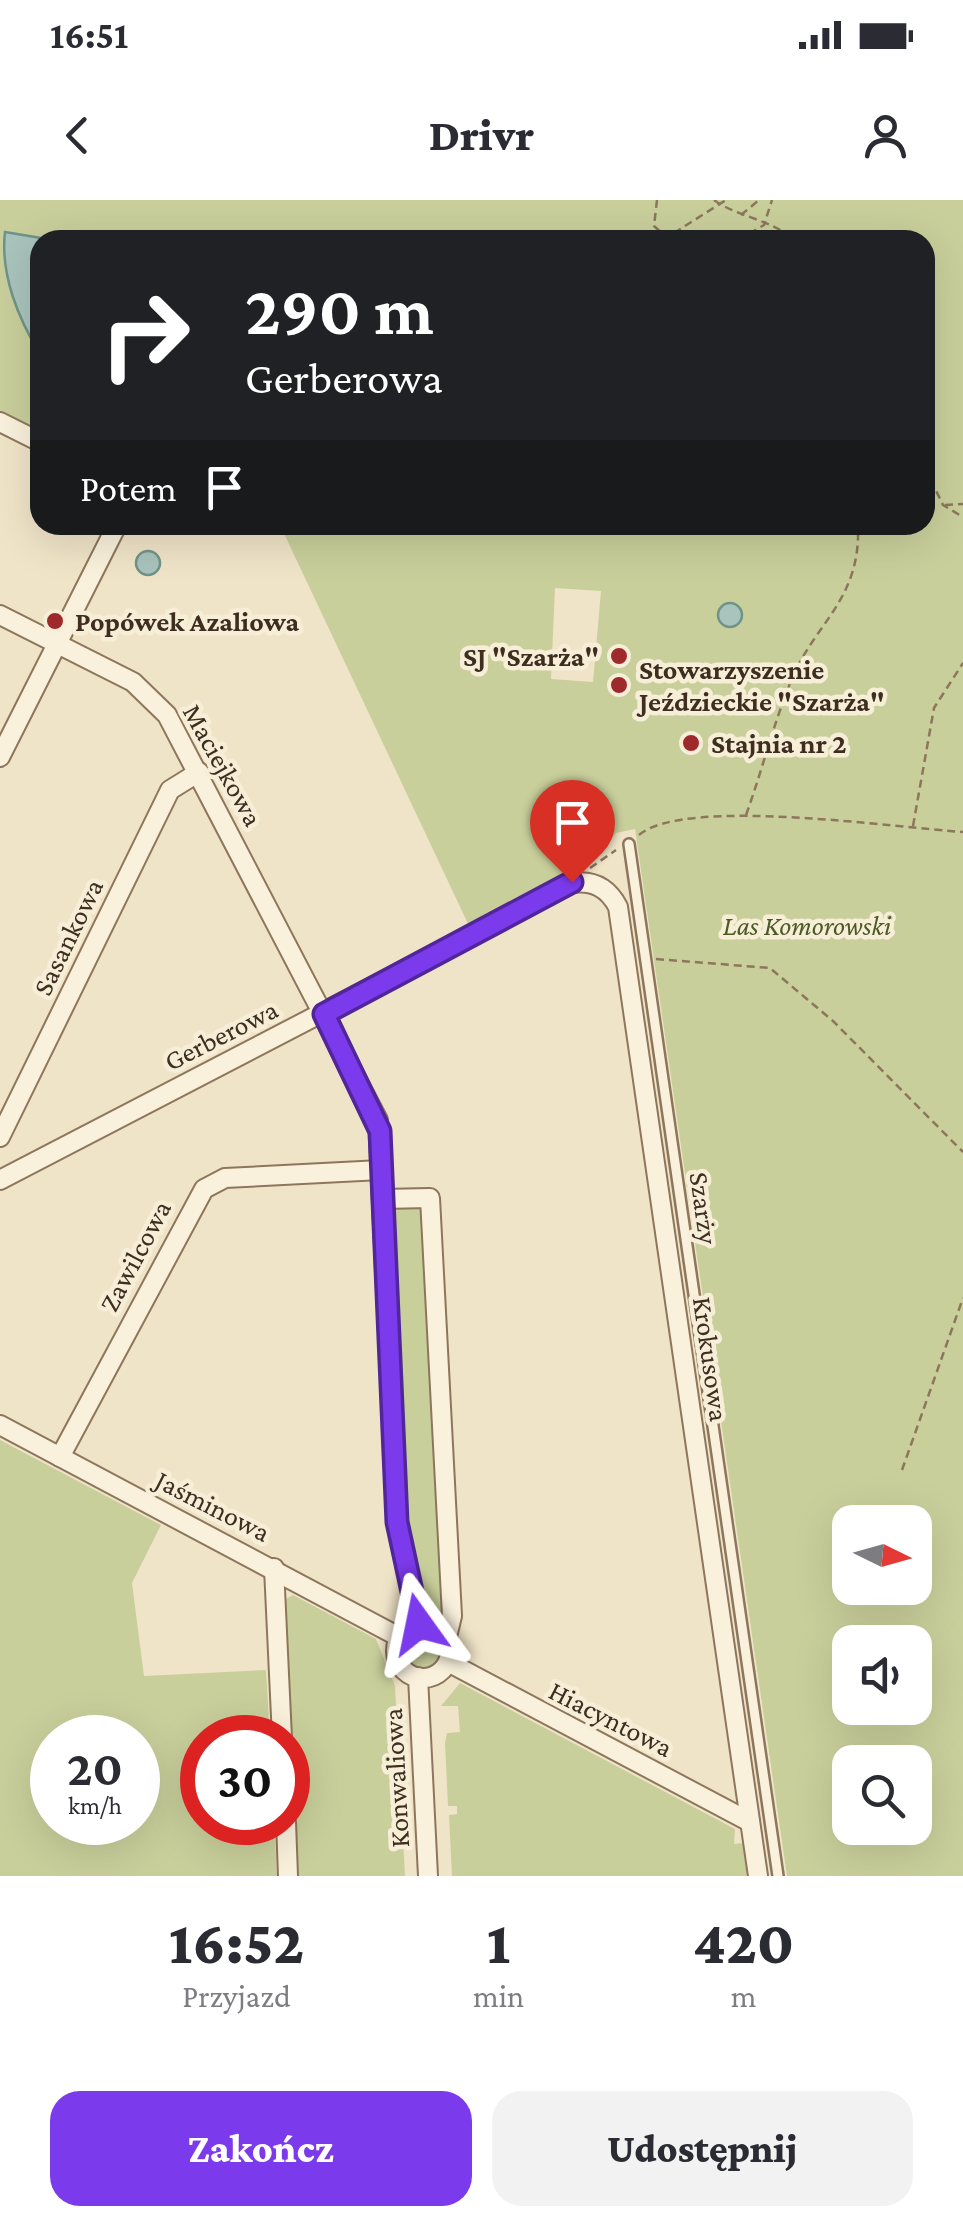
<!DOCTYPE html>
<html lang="pl">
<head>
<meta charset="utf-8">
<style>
	body { margin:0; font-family:"Crimson Pro",serif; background:#f2f2f3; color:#2b2b33; height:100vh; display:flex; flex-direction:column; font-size:38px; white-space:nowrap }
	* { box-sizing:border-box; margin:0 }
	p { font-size:32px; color:#7c7c81 }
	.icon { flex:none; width:55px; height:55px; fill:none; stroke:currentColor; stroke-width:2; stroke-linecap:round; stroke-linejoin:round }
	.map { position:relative; height:1676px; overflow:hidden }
	.sheet { display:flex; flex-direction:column; background:#fff; flex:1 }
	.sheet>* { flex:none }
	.banner { position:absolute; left:30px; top:30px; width:905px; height:305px; border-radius:30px; box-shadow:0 10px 40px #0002; background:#202124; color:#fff; overflow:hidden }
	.needle { width:65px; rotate:95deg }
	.fabs { position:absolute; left:832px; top:1305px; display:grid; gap:20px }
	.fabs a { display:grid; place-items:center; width:100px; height:100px; border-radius:20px; background:#fff; box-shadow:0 10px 40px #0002; font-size:50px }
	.speed { position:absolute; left:30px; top:1515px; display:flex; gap:20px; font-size:50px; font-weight:700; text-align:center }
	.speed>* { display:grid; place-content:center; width:130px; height:130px; border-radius:50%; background:#fff; box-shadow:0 10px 40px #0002; line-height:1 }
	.speed small { font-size:25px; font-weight:400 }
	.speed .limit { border:15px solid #d22; background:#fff; color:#111 }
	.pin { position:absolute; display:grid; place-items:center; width:85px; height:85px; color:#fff; margin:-102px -42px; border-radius:50% 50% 50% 0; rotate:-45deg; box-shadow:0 0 10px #0007 }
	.pin .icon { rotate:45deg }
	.me { position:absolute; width:110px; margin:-55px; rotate:348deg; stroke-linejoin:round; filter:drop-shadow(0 0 8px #0008) }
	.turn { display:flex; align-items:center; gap:35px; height:210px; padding:0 50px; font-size:45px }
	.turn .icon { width:130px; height:130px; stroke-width:2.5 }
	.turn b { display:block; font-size:70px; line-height:85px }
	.then { display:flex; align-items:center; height:95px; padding:0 50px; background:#0003; gap:20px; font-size:38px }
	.eta { display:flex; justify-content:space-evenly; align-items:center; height:170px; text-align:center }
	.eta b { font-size:60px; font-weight:800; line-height:70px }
	.button { display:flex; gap:20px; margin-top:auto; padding:20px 50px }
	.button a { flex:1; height:115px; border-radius:30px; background:#7c3aed; color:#fff; font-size:40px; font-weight:800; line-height:115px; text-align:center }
	.button a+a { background:#f2f2f3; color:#2b2b33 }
	.status { display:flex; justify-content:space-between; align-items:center; height:70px; padding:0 50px; background:#fff; direction:ltr }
	.status svg { height:28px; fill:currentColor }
	header { display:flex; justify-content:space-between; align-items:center; height:130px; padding:0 50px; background:#fff; font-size:45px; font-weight:800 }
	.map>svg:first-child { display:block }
	.green { fill:#c9cf9b; fill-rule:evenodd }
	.water { fill:#a9c4bc; stroke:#6f938a; stroke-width:2.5 }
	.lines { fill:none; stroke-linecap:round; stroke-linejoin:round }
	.service-casing { stroke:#8d765c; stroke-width:14 }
	.minor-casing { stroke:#8d765c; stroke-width:22 }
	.path { stroke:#8d765c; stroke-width:2.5; stroke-dasharray:8 5; stroke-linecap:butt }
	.service { stroke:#faf1dc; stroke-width:9 }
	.minor { stroke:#faf1dc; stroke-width:18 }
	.route-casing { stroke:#51269a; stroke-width:25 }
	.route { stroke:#7c3aed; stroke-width:18 }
	.poi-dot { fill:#9e2a2b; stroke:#f7eed8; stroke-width:4 }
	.labels { text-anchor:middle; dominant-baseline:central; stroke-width:9; stroke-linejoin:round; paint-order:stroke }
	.poi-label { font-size:28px; font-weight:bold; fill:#3d2e20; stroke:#f7eed8; text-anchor:start }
	.street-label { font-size:28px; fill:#3d2e20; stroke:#f7eed8 }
	.park-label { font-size:28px; font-style:italic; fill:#4d5a26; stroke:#f7eed8 }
</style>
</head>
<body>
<div class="status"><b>16:51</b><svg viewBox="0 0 49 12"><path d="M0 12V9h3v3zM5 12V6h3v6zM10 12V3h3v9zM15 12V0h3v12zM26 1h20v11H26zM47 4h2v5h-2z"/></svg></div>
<header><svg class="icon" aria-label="back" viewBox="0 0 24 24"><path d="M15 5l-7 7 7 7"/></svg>Drivr<svg class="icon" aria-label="person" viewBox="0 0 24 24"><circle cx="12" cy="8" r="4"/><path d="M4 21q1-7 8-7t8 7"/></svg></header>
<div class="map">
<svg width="963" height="1676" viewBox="0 0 963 1676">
	<rect width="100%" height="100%" fill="#f0e4c8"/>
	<!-- green -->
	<g class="green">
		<path d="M 0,0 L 963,0 L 963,1676 L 787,1676 L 635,629 L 616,633 L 605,646 L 471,730 L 280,325 L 925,325 L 925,40 L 40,40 L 40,236 L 0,218 ZM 555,388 L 601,391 L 593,482 L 551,479 ZM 850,1322 L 915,1322 L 915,1388 L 850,1388 ZM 850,1442 L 915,1442 L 915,1508 L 850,1508 ZM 850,1562 L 915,1562 L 915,1628 L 850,1628 Z"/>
		<polygon points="395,1003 424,1003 445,1408 440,1413 429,1408 417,1387 405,1327 388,1011"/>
		<path d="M 0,1240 L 161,1325 L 132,1383 L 144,1476 L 266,1470 L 270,1537 L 202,1538 L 202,1622 L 274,1623 L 277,1676 L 0,1676 ZM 52,1538 L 138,1538 L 138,1622 L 52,1622 Z"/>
		<polygon points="293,1395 376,1439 395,1486 405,1676 296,1676 282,1401"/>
		<circle cx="423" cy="1450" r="18"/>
		<polygon points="460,1483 735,1629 734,1644 743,1643 747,1676 452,1676 449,1615 457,1614 457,1606 448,1606 445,1543 447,1533 460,1532 458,1506 441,1506"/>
	</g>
	<!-- water -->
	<g class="water">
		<path d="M 5,32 L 53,40 L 40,40 L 40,154 C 19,120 0,75 5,32 Z"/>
		<circle cx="148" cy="363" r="12"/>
		<circle cx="730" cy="415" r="12"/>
	</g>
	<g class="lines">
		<!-- service casing -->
		<g class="service-casing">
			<polyline id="service" points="629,644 778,1676"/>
		</g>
		<!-- minor casing -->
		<g class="minor-casing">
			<g id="minor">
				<polyline points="0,222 40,242"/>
				<polyline points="0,415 133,482 167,515 378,920 397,1322 419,1424"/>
				<polyline points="0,557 117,325"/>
				<polyline points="0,937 170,590 199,572"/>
				<path d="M 0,980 L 572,683 C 593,680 608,688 618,707 L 758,1676"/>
				<polyline points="382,999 430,998 452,1416 447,1437"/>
				<polyline points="0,1225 399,1437"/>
				<polyline points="60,1257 204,989 225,978 381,970"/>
				<polyline points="274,1368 282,1538"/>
				<circle cx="423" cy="1451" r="27"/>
				<polyline points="448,1462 750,1622"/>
				<polyline points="418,1477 428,1676"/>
				<polyline points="286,1622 288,1676"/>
			</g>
		</g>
		<!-- path -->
		<g class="path">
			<polyline points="657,0 654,26 665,36 682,40"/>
			<path d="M 714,0 C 737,17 774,20 793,40"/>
			<polyline points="741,15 759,0"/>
			<polyline points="663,40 726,0"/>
			<polyline points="738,40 764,25 772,0"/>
			<polyline points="925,268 943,305 963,317"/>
			<polyline points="945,305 963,304"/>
			<path d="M 746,615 C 762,571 773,525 791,481 C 814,423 861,401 858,325"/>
			<polyline points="913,626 934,508 963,463"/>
			<path d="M 639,635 C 684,596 898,628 963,632"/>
			<polyline points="590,668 616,650"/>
			<polyline points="656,759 770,768 833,821 963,952"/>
			<polyline points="902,1270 963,1098"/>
		</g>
		<!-- service -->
		<use href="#service" class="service"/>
		<!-- minor -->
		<use href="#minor" class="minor"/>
	</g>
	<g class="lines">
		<!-- route casing -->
		<g class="route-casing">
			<polyline id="route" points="419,1424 397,1322 380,931 324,814 572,682"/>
		</g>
		<!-- route -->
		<use href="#route" class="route"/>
	</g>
	<!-- markers -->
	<g class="poi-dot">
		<circle cx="55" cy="421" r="10"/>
		<circle cx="619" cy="456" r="10"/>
		<circle cx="619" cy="485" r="10"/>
		<circle cx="691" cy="543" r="10"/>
	</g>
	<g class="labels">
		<!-- poi labels -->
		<g class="poi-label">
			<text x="75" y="421">Popówek Azaliowa</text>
			<text x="599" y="456" text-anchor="end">SJ "Szarża"</text>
			<text x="639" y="469">Stowarzyszenie<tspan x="639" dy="32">Jeździeckie "Szarża"</tspan></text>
			<text x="711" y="543">Stajnia nr 2</text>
		</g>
		<!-- street labels -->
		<g class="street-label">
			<text transform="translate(223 565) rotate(61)">Maciejkowa</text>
			<text transform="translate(68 737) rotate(-64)">Sasankowa</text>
			<text transform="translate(221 835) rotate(-27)">Gerberowa</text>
			<text transform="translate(704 1008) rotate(82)">Szarży</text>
			<text transform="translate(135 1056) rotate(-62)">Zawilcowa</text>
			<text transform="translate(711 1159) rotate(82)">Krokusowa</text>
			<text transform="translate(213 1306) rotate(27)">Jaśminowa</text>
			<text transform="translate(611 1519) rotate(27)">Hiacyntowa</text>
			<text transform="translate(396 1578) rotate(-93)">Konwaliowa</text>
		</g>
		<!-- park labels -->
		<g class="park-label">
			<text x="807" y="725">Las Komorowski</text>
		</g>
	</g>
</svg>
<div class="fabs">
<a><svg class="needle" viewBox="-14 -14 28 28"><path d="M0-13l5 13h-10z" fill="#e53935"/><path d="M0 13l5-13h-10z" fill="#7c7c81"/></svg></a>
<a><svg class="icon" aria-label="sound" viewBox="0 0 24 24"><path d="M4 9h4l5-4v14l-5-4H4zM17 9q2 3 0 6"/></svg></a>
<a><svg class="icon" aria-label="search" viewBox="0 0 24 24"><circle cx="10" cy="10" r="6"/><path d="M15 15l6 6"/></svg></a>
</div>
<div class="speed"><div>20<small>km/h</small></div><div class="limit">30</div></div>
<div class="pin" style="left:572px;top:682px;background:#d93025"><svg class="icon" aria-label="arrive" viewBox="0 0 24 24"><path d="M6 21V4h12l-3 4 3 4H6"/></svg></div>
<svg class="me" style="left:419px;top:1424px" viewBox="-20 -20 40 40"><path d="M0-17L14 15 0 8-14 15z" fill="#7c3aed" stroke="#fff" stroke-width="4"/></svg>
<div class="banner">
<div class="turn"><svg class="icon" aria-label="right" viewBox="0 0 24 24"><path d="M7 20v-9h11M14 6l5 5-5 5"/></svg><div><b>290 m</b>Gerberowa</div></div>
<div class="then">Potem<svg class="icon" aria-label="arrive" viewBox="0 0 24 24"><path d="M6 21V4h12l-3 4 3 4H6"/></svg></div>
</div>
</div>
<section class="sheet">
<div class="eta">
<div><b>16:52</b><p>Przyjazd</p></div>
<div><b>1</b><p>min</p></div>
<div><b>420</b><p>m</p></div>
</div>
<div class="button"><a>Zakończ</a><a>Udostępnij</a></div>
</section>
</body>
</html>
